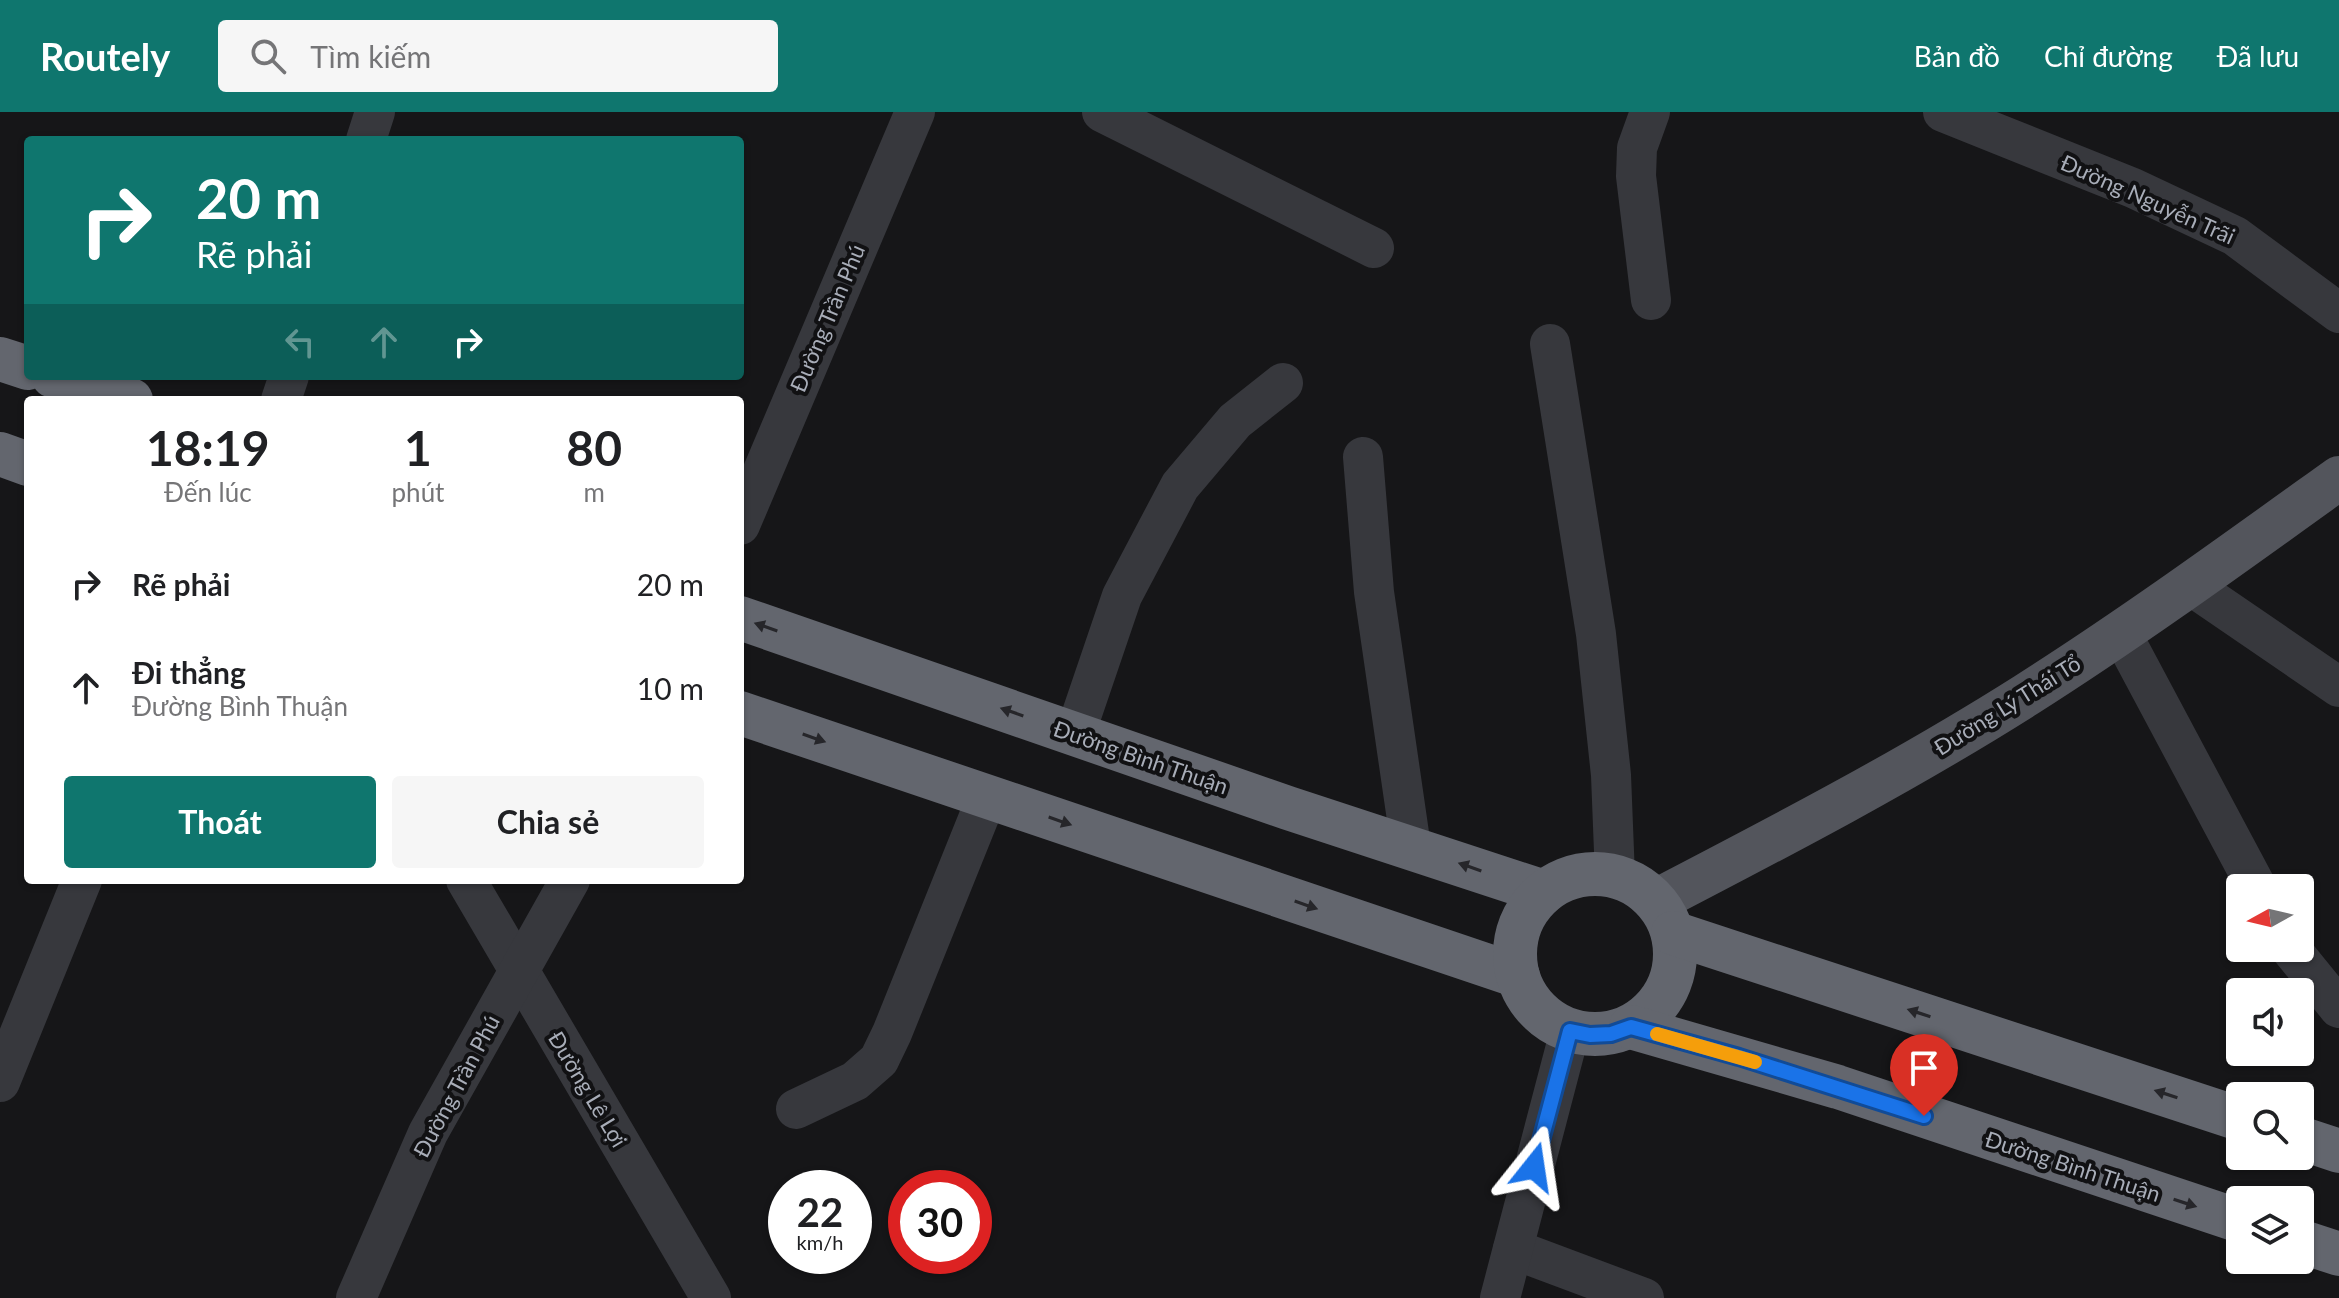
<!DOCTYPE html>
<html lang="vi">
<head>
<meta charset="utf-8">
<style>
	body { margin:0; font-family:Lato,sans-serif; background:#f6f6f6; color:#202124; height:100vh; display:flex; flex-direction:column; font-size:30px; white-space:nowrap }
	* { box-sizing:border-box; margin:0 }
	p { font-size:26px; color:#757577 }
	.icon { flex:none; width:44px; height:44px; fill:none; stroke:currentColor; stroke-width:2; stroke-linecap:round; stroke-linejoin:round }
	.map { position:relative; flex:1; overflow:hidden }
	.sheet { position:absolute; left:24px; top:284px; width:720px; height:488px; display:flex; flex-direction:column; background:#fff; border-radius:8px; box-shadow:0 2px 6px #0004 }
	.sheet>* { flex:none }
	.banner { position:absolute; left:24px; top:24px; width:720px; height:244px; border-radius:8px; box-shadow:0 2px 6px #0004; background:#0f766e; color:#fff; overflow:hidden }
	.needle { width:52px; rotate:262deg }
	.buttons { position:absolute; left:2226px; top:762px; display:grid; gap:16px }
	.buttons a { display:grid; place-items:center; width:88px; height:88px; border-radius:8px; background:#fff; box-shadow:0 2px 6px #0004; font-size:40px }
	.speed { position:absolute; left:768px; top:1058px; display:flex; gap:16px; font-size:40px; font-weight:700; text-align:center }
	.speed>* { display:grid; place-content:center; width:104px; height:104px; border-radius:50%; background:#fff; box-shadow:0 2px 6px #0004; line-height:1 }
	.speed small { font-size:20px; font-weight:400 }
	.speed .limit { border:12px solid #d22; background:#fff; color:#111 }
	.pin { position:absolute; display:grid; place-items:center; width:68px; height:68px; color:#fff; margin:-82px -34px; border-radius:50% 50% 50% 0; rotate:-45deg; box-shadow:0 0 8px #0007 }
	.pin .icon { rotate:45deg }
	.me { position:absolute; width:88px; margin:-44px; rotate:15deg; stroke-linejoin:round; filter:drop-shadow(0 0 6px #0008) }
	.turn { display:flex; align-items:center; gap:28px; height:168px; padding:0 40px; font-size:36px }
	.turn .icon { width:104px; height:104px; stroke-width:2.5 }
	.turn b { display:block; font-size:56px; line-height:68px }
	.lanes { display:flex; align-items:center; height:76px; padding:0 40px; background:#0003; justify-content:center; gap:40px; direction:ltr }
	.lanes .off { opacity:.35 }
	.eta { display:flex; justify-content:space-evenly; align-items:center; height:136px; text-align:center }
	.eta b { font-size:48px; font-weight:700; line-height:56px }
	.cta { display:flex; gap:16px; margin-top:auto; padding:16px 40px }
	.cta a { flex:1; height:92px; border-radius:8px; background:#0f766e; color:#fff; font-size:32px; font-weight:700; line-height:92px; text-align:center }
	.cta a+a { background:#f6f6f6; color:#202124 }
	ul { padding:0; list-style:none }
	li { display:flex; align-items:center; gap:24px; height:104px; padding:0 40px }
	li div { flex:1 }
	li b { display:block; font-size:30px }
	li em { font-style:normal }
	header { display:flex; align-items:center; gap:48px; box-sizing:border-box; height:112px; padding:0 40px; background:#0f766e; color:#fff }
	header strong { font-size:38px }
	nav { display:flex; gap:44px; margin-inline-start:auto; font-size:28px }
	.search { width:560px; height:72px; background:#f6f6f6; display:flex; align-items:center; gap:20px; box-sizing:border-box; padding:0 28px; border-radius:8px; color:#757577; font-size:30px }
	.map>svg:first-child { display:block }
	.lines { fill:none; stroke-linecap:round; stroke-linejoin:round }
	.minor { stroke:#37383d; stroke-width:40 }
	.major { stroke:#53555c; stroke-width:44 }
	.highway { stroke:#63666e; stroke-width:44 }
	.oneway { fill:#26262a }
	.route-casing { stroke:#114b97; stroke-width:20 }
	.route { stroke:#1a73e8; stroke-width:14 }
	.slow { stroke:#f59e0b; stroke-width:14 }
	.labels { text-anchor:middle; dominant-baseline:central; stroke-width:8; stroke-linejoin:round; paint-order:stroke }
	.street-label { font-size:22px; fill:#a8adb8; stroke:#111113 }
</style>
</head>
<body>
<header>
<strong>Routely</strong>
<div class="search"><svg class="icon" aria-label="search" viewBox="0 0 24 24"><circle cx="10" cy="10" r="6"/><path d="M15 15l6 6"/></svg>Tìm kiếm</div>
<nav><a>Bản đồ</a><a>Chỉ đường</a><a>Đã lưu</a></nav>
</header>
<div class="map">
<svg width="2339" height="1186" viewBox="0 0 2339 1186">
	<rect width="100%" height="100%" fill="#161618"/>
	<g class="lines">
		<!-- minor -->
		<g class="minor">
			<polyline points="1102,0 1374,136"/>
			<polyline points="1650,0 1637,36 1636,64 1651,188"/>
			<polyline points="1943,0 2133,76 2235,124 2339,201"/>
			<polyline points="366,28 375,0"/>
			<polyline points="1550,232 1596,522 1611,663 1615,765"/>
			<polyline points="281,288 289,264"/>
			<polyline points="1363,345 1374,480 1411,735"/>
			<polyline points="740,413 915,0"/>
			<polyline points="2190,473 2339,575"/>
			<polyline points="2121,521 2257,776"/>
			<polyline points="1075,622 1122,484 1180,374 1235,309 1283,271"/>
			<polyline points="466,768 711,1186"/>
			<polyline points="2290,836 2339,896"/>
			<polyline points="0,970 82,768"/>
			<polyline points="796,997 855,969 879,948 892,921 987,685"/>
			<polyline points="1513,1137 1644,1186"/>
			<polyline points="356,1186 428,1021 570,768"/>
			<polyline points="1500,1186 1570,919"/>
		</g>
		<!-- major -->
		<path class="major" d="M 1656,789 C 1781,724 1906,659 2026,583 C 2133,515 2236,440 2339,366"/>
		<!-- highway -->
		<g class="highway">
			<polyline points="0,247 28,256"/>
			<polyline points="53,264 131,288"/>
			<polyline points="0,342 28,352"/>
			<polyline points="740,506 1288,696 1544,780"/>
			<polyline points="740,601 1518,864"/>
			<circle cx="1595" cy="842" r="80"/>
			<polyline points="1673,821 2240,1007"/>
			<polyline points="1631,915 1838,975 2240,1109"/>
			<polyline points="2300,1026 2339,1039"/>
			<polyline points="2300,1129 2339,1142"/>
		</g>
	</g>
	<!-- one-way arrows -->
	<defs><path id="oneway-solid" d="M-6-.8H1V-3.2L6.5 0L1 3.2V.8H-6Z" transform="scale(2)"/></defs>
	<g class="oneway">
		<use href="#oneway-solid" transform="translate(766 515) rotate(-161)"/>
		<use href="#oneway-solid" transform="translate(1012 600) rotate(-161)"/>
		<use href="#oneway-solid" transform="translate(814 626) rotate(19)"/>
		<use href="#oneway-solid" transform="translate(1060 709) rotate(19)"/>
		<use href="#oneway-solid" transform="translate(1470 755) rotate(-161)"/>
		<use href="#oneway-solid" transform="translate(1306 793) rotate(19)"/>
		<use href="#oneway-solid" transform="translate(1919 901) rotate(-162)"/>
		<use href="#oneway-solid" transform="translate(2166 982) rotate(-162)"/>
		<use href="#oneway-solid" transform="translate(2185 1091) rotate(18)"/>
	</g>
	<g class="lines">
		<!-- route casing -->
		<g class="route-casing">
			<polyline id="route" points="1534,1055 1570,919 1590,923 1611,922 1631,915 1739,945 1924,1004"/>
		</g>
		<!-- route -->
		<use href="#route" class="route"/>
		<!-- slow -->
		<polyline class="slow" points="1657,922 1755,950"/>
	</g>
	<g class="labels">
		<!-- street labels -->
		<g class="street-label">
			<text transform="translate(2148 87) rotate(24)">Đường Nguyễn Trãi</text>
			<text transform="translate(827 206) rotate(-67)">Đường Trần Phú</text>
			<text transform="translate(2007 593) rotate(-32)">Đường Lý Thái Tổ</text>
			<text transform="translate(1141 645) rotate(19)">Đường Bình Thuận</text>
			<text transform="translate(456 974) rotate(-62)">Đường Trần Phú</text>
			<text transform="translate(588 977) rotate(59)">Đường Lê Lợi</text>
			<text transform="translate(2073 1054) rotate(18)">Đường Bình Thuận</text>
		</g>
	</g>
</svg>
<div class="buttons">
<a><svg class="needle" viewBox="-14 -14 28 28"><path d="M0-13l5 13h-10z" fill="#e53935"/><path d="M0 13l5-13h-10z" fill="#757577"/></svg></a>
<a><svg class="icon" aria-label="sound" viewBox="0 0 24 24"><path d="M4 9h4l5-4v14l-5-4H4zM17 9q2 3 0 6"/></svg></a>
<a><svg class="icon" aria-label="search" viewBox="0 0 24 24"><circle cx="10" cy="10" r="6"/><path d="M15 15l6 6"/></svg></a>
<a><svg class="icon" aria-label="layers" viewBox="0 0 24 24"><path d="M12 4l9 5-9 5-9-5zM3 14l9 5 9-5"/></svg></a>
</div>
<div class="speed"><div>22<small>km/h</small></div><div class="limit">30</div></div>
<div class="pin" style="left:1924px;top:1004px;background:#d93025"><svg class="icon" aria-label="arrive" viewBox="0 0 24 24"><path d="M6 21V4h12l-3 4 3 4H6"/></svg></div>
<svg class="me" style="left:1534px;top:1055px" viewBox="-20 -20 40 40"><path d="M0-17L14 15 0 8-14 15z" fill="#1a73e8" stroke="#fff" stroke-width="4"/></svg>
<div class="banner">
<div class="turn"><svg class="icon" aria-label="right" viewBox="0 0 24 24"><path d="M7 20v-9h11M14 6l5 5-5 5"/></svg><div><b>20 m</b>Rẽ phải</div></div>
<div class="lanes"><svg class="icon off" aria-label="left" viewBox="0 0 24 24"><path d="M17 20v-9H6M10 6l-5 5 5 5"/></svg><svg class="icon off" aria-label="ahead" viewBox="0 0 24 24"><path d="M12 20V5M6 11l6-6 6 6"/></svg><svg class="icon" aria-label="right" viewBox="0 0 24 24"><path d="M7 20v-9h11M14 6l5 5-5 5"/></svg></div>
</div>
<section class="sheet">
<div class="eta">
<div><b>18:19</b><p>Đến lúc</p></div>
<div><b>1</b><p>phút</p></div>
<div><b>80</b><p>m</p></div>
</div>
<ul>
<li><svg class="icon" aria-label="right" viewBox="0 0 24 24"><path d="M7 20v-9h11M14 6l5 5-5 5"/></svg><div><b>Rẽ phải</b></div><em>20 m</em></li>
<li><svg class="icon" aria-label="ahead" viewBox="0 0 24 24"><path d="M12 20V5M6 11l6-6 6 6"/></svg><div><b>Đi thẳng</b><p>Đường Bình Thuận</p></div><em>10 m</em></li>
</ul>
<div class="cta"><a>Thoát</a><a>Chia sẻ</a></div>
</section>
</div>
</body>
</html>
